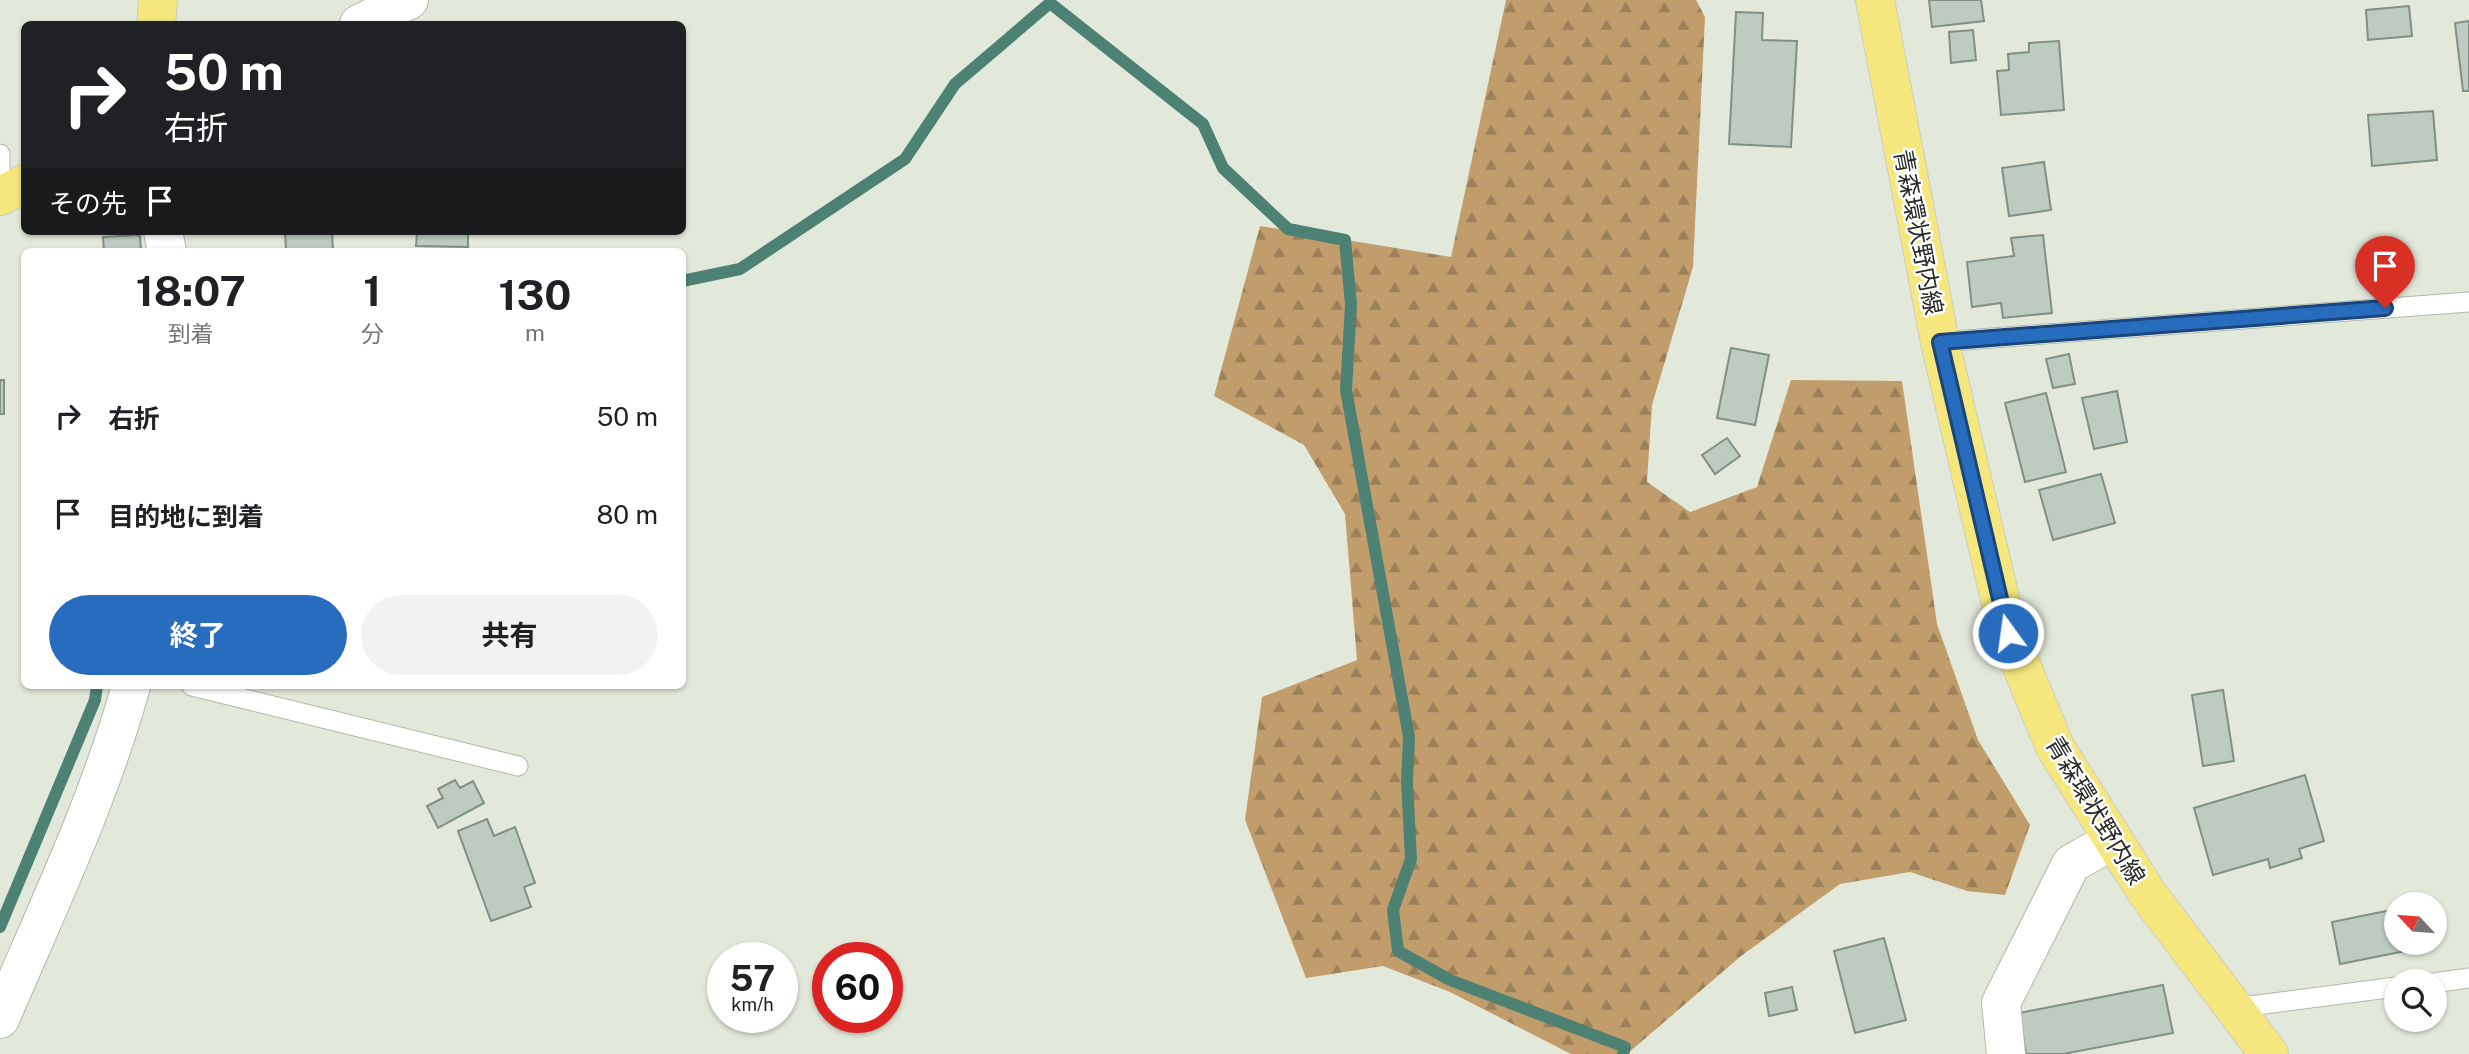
<!DOCTYPE html>
<html lang="ja">
<head>
<meta charset="utf-8">
<style>
	body { margin:0; font-family:"Public Sans","Noto Sans JP",sans-serif; background:#f2f2f2; color:#202124; height:100vh; display:flex; flex-direction:column; font-size:26px; white-space:nowrap }
	* { box-sizing:border-box; margin:0 }
	p { font-size:23px; color:#757577 }
	.icon { flex:none; width:38px; height:38px; fill:none; stroke:currentColor; stroke-width:2; stroke-linecap:round; stroke-linejoin:round }
	.map { position:relative; flex:1; overflow:hidden }
	.sheet { position:absolute; left:21px; top:248px; width:665px; height:441px; display:flex; flex-direction:column; background:#fff; border-radius:10px; box-shadow:0 2px 5px #0004 }
	.sheet>* { flex:none }
	.top-card { position:absolute; left:21px; top:21px; width:665px; height:214px; border-radius:10px; box-shadow:0 2px 5px #0004; background:#202124; color:#fff; overflow:hidden }
	.needle { width:46px; rotate:296deg }
	.fabs { position:absolute; left:2384px; top:892px; display:grid; gap:14px }
	.fabs a { display:grid; place-items:center; width:63px; height:63px; border-radius:50%; background:#fff; box-shadow:0 2px 5px #0004; font-size:35px }
	.speed { position:absolute; left:707px; top:942px; display:flex; gap:14px; font-size:35px; font-weight:700; text-align:center }
	.speed>* { display:grid; place-content:center; width:91px; height:91px; border-radius:50%; background:#fff; box-shadow:0 2px 5px #0004; line-height:1 }
	.speed small { font-size:18px; font-weight:400 }
	.speed .limit { border:10px solid #d22; background:#fff; color:#111 }
	.pin { position:absolute; display:grid; place-items:center; width:60px; height:60px; color:#fff; margin:-72px -30px; border-radius:50% 50% 50% 0; rotate:-45deg; box-shadow:0 0 7px #0007 }
	.pin .icon { rotate:45deg }
	.me { position:absolute; width:77px; margin:-38px; rotate:346deg; stroke-linejoin:round; filter:drop-shadow(0 0 5px #0008) }
	.turn { display:flex; align-items:center; gap:24px; height:147px; padding:0 28px; font-size:32px }
	.turn .icon { width:91px; height:91px; stroke-width:2.5 }
	.turn b { display:block; font-size:49px; line-height:60px }
	.then { display:flex; align-items:center; height:66px; padding:0 28px; background:#0003; gap:14px; font-size:26px }
	.eta { display:flex; justify-content:space-evenly; align-items:center; height:119px; text-align:center }
	.eta b { font-size:42px; font-weight:700; line-height:49px }
	.cta { display:flex; gap:14px; margin-top:auto; padding:14px 28px }
	.cta a { flex:1; height:80px; border-radius:42px; background:#286cbd; color:#fff; font-size:28px; font-weight:700; line-height:80px; text-align:center }
	.cta a+a { background:#f2f2f2; color:#202124 }
	ul { padding:0; list-style:none }
	li { display:flex; align-items:center; gap:21px; height:98px; padding:0 28px }
	li div { flex:1 }
	li b { display:block; font-size:26px }
	li em { font-style:normal }
	.map>svg:first-child { display:block }
	.forest { fill:url(#forest-firs) }
	.lines { fill:none; stroke-linecap:round; stroke-linejoin:round }
	.stream { stroke:#4d8174; stroke-width:12 }
	.building { fill:#bdcbc0; stroke:#818f84; stroke-width:2 }
	.service-casing { stroke:#b2b8a9; stroke-width:21 }
	.minor-casing { stroke:#b2b8a9; stroke-width:40 }
	.tertiary-casing { stroke:#b2b8a9; stroke-width:40 }
	.primary-casing { stroke:#cbcccb; stroke-width:40 }
	.service { stroke:#fff; stroke-width:19 }
	.minor { stroke:#fff; stroke-width:38 }
	.tertiary { stroke:#fff; stroke-width:38 }
	.primary { stroke:#f5e77d; stroke-width:38 }
	.route-casing { stroke:#1a467b; stroke-width:18 }
	.route { stroke:#286cbd; stroke-width:12 }
	.labels { text-anchor:middle; dominant-baseline:central; stroke-width:5; stroke-linejoin:round; paint-order:stroke }
	.street-label { font-size:24px; fill:#282a25; stroke:#fff }
</style>
</head>
<body>
<div class="map">
<svg width="2469" height="1054" viewBox="0 0 2469 1054">
	<defs>
		<pattern id="forest-firs" width="22" height="20" patternUnits="userSpaceOnUse" patternTransform="scale(1.75)"><rect width="22" height="20" fill="#c19d6c"/><path d="M5 1l3.5 6h-7zM16 11l3.5 6h-7z" fill="#9d8059"/></pattern>
	</defs>
	<rect width="100%" height="100%" fill="#e3e9da"/>
	<!-- forest -->
	<polygon class="forest" points="1506,0 1696,0 1705,17 1693,267 1652,405 1647,482 1690,512 1757,487 1791,380 1902,381 1937,624 1978,740 2030,825 2005,895 1967,891 1910,872 1840,884 1741,956 1627,1054 1571,1054 1450,992 1383,966 1306,978 1245,820 1262,697 1357,660 1345,514 1304,445 1214,396 1260,226 1451,257"/>
	<g class="lines">
		<!-- stream -->
		<g class="stream">
			<polyline points="682,281 740,269 905,159 955,84 1050,3 1203,124 1223,168 1288,229 1345,240 1351,305 1346,390 1409,737 1407,782 1411,859 1393,910 1398,951 1450,980 1625,1047 1623,1054"/>
			<polyline points="0,927 95,700 97,686"/>
		</g>
	</g>
	<!-- building -->
	<g class="building">
		<polygon points="1929,0 1981,0 1984,21 1932,27"/>
		<polygon points="2409,6 2412,36 2368,40 2366,10"/>
		<polygon points="1736,12 1763,13 1762,40 1797,41 1791,147 1729,144"/>
		<polygon points="2469,21 2469,91 2463,91 2455,23"/>
		<polygon points="1973,30 1976,60 1951,63 1949,32"/>
		<polygon points="2059,41 2064,110 2001,115 1997,71 2009,70 2008,54 2029,52 2029,43"/>
		<polygon points="2433,111 2437,160 2372,166 2368,115"/>
		<polygon points="2044,162 2051,210 2009,216 2002,168"/>
		<polygon points="285,231 332,231 333,252 286,252"/>
		<polygon points="417,231 468,231 468,247 416,246"/>
		<polygon points="140,235 141,252 104,252 103,237"/>
		<polygon points="2043,235 2052,313 2003,318 2001,303 1972,307 1967,262 2014,256 2011,238"/>
		<polygon points="1731,348 1769,355 1755,425 1717,418"/>
		<polygon points="2069,354 2075,384 2053,388 2046,359"/>
		<rect x="0" y="380" width="4" height="34"/>
		<polygon points="2117,391 2127,442 2094,449 2082,398"/>
		<polygon points="2046,393 2066,472 2025,482 2005,403"/>
		<polygon points="1727,438 1740,456 1715,474 1702,455"/>
		<polygon points="2101,474 2115,523 2053,540 2039,490"/>
		<polygon points="2223,690 2234,761 2203,766 2192,695"/>
		<polygon points="2305,775 2324,841 2299,849 2302,858 2270,868 2268,859 2213,875 2194,808"/>
		<polygon points="455,780 460,788 473,781 484,803 438,828 427,806 443,798 438,789"/>
		<polygon points="487,819 494,836 515,827 535,883 524,887 531,907 491,921 458,831"/>
		<polygon points="2396,909 2396,943 2431,943 2431,946 2340,964 2332,922"/>
		<polygon points="1884,938 1906,1020 1855,1033 1834,951"/>
		<polygon points="2163,985 2173,1033 2063,1054 2026,1054 2019,1013"/>
		<polygon points="1792,987 1797,1010 1769,1016 1765,993"/>
	</g>
	<g class="lines">
		<!-- service casing -->
		<g class="service-casing">
			<g id="service">
				<polyline points="0,154 0,192"/>
				<polyline points="1940,342 2469,302"/>
				<polyline points="192,686 518,766"/>
				<polyline points="2434,983 2469,978"/>
				<polyline points="2234,1008 2396,987"/>
			</g>
		</g>
		<!-- minor casing -->
		<g class="minor-casing">
			<g id="minor">
				<polyline points="359,24 409,0"/>
				<polyline points="2006,1054 2001,1003 2071,864 2113,840"/>
			</g>
		</g>
		<!-- tertiary casing -->
		<g class="tertiary-casing">
			<g id="tertiary">
				<polyline points="163,231 167,252"/>
				<path d="M 0,1019 C 47,909 99,801 131,686"/>
			</g>
		</g>
		<!-- primary casing -->
		<g class="primary-casing">
			<g id="primary">
				<polyline points="1875,0 1940,342 2008,633 2055,747 2147,893 2269,1054"/>
				<polyline points="156,24 158,0"/>
				<polyline points="0,196 24,184"/>
			</g>
		</g>
		<!-- service -->
		<use href="#service" class="service"/>
		<!-- minor -->
		<use href="#minor" class="minor"/>
		<!-- tertiary -->
		<use href="#tertiary" class="tertiary"/>
		<!-- primary -->
		<use href="#primary" class="primary"/>
	</g>
	<g class="lines">
		<!-- route casing -->
		<g class="route-casing">
			<polyline id="route" points="2008,633 1940,342 2385,308"/>
		</g>
		<!-- route -->
		<use href="#route" class="route"/>
	</g>
	<g class="labels">
		<!-- street labels -->
		<g class="street-label">
			<text transform="translate(1919 232) rotate(79)">青森環状野内線</text>
			<text transform="translate(2096 810) rotate(59)">青森環状野内線</text>
		</g>
	</g>
</svg>
<div class="fabs">
<a><svg class="needle" viewBox="-14 -14 28 28"><path d="M0-13l5 13h-10z" fill="#e53935"/><path d="M0 13l5-13h-10z" fill="#757577"/></svg></a>
<a><svg class="icon" aria-label="search" viewBox="0 0 24 24"><circle cx="10" cy="10" r="6"/><path d="M15 15l6 6"/></svg></a>
</div>
<div class="speed"><div>57<small>km/h</small></div><div class="limit">60</div></div>
<div class="pin" style="left:2385px;top:308px;background:#d93025"><svg class="icon" aria-label="arrive" viewBox="0 0 24 24"><path d="M6 21V4h12l-3 4 3 4H6"/></svg></div>
<svg class="me" style="left:2008px;top:633px" viewBox="-20 -20 40 40"><circle r="17" fill="#286cbd" stroke="#fff" stroke-width="3"/><path d="M0-11L8 9 0 5-8 9z" fill="#fff"/></svg>
<div class="top-card">
<div class="turn"><svg class="icon" aria-label="right" viewBox="0 0 24 24"><path d="M7 20v-9h11M14 6l5 5-5 5"/></svg><div><b>50 m</b>右折</div></div>
<div class="then">その先<svg class="icon" aria-label="arrive" viewBox="0 0 24 24"><path d="M6 21V4h12l-3 4 3 4H6"/></svg></div>
</div>
<section class="sheet">
<div class="eta">
<div><b>18:07</b><p>到着</p></div>
<div><b>1</b><p>分</p></div>
<div><b>130</b><p>m</p></div>
</div>
<ul>
<li><svg class="icon" aria-label="right" viewBox="0 0 24 24"><path d="M7 20v-9h11M14 6l5 5-5 5"/></svg><div><b>右折</b></div><em>50 m</em></li>
<li><svg class="icon" aria-label="arrive" viewBox="0 0 24 24"><path d="M6 21V4h12l-3 4 3 4H6"/></svg><div><b>目的地に到着</b></div><em>80 m</em></li>
</ul>
<div class="cta"><a>終了</a><a>共有</a></div>
</section>
</div>
</body>
</html>
